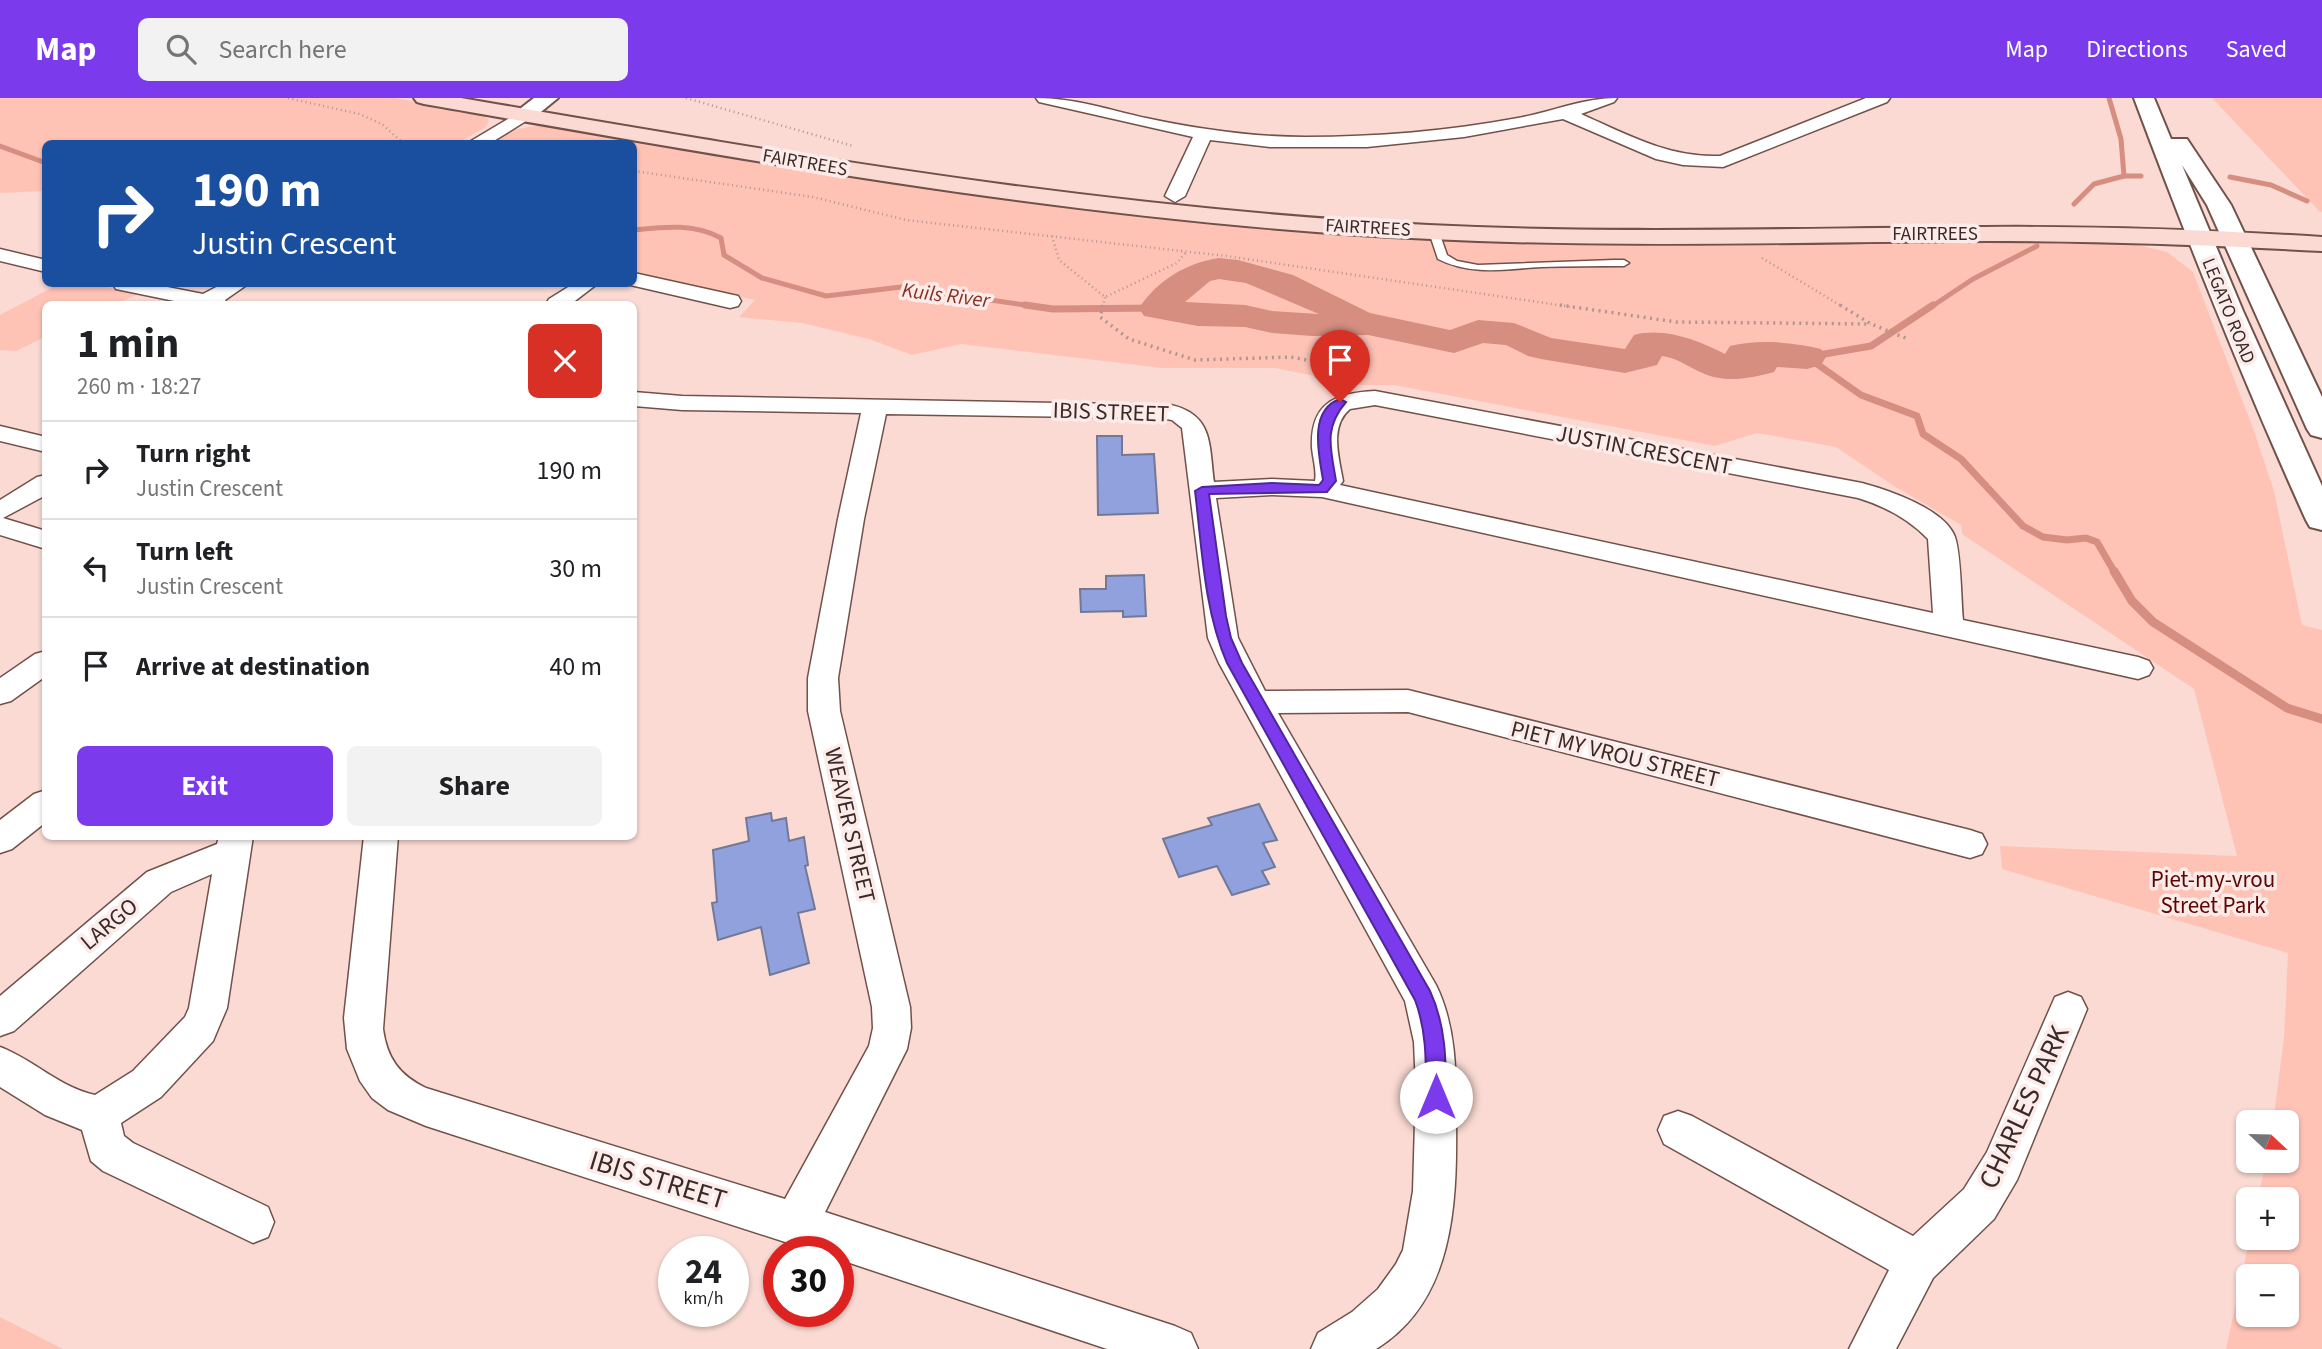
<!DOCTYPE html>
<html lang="en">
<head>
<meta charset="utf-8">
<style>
	body { margin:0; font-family:"Source Sans 3",sans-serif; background:#f2f2f2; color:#202124; height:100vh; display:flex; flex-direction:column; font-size:26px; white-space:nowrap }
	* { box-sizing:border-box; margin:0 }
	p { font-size:23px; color:#757577 }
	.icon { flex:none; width:38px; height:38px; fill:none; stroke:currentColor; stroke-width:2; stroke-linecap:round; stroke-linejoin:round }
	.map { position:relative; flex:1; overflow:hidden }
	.details { position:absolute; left:42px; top:203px; width:595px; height:539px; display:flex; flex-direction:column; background:#fff; border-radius:10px; box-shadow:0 2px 5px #0004 }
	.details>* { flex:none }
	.guide { position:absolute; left:42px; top:42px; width:595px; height:147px; border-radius:10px; box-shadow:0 2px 5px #0004; background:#1a4fa0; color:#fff; overflow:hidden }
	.needle { width:46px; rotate:112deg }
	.buttons { position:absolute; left:2236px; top:1012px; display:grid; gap:14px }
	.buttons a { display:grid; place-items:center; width:63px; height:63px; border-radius:10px; background:#fff; box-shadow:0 2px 5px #0004; font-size:35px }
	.speed { position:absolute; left:658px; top:1138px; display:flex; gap:14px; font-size:35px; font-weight:700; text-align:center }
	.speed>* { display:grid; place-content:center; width:91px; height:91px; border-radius:50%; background:#fff; box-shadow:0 2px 5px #0004; line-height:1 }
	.speed small { font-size:18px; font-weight:400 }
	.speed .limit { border:10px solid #d22; background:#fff; color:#111 }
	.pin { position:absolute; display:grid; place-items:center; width:60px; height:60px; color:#fff; margin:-72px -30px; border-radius:50% 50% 50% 0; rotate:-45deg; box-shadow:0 0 7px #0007 }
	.pin .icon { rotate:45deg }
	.me { position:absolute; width:77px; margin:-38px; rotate:0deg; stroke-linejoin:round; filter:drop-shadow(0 0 5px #0008) }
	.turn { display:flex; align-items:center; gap:24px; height:147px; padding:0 35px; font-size:32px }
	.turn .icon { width:91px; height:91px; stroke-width:2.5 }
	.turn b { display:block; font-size:49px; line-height:60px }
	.round { display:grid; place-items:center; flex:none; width:74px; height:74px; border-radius:10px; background:#f2f2f2 }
	.overview { display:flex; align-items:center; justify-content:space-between; height:119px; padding:0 35px }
	h1 { font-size:42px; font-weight:700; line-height:52px }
	.action { display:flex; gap:14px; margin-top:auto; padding:14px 35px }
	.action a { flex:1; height:80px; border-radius:10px; background:#7c3aed; color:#fff; font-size:28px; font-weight:700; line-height:80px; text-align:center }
	.action a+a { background:#f2f2f2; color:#202124 }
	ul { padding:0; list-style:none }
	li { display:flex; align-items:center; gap:21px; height:98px; padding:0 35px; border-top:2px solid #e0e0e0 }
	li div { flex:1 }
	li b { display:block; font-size:26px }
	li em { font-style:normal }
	header { display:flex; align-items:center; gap:42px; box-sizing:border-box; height:98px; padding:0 35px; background:#7c3aed; color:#fff }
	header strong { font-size:33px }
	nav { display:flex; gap:38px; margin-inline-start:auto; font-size:24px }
	.search { width:490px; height:63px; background:#f2f2f2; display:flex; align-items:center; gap:18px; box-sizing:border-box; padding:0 24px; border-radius:10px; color:#757577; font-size:26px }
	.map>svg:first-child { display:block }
	.green { fill:#ffc3b6; fill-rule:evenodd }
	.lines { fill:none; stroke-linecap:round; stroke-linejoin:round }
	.stream-far2 { stroke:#d58e7f; stroke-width:5 }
	.stream-far1 { stroke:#d58e7f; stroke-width:7 }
	.stream { stroke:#d58e7f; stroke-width:9 }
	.river { fill:#d58e7f; fill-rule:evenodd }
	.building { fill:#91a1dd; stroke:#717997; stroke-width:2 }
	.service-casing { stroke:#72514a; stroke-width:3 }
	.minor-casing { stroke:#72514a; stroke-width:3 }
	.tertiary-casing { stroke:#72514a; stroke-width:4 }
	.secondary-casing { stroke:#72514a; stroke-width:4 }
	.path-far1 { stroke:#b09691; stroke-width:2.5; stroke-dasharray:1 3.5; stroke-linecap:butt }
	.path { stroke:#b09691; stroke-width:3.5; stroke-dasharray:2 4.5; stroke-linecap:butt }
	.service { fill:#fff; fill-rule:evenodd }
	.minor { fill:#fff; fill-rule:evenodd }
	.tertiary { fill:#fff; fill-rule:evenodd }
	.secondary { fill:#fcdad4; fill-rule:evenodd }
	.route { fill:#7c3aed; stroke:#51269a; stroke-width:2 }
	.labels { text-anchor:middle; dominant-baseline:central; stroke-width:7; stroke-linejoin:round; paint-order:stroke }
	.far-street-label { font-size:19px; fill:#392a27; stroke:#fcebe8 }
	.far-water-label { font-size:21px; font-style:italic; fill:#863121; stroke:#fcebe8 }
	.street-label { font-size:23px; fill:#392a27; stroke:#fcebe8 }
	.park-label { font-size:23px; fill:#5d0500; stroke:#fcebe8 }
	.near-street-label { font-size:28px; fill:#392a27; stroke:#fcebe8 }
</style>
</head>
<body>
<header>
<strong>Map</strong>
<div class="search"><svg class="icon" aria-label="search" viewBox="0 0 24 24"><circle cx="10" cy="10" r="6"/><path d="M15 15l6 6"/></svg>Search here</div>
<nav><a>Map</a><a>Directions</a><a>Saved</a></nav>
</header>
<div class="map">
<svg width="2322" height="1251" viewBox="0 0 2322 1251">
	<rect width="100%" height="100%" fill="#fadad3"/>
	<!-- green -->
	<g class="green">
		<polygon points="0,0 395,0 481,15 489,22 486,29 458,45 46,46 45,93 0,95"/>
		<polygon points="2212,0 2322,0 2322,114 2320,114"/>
		<path d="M 541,27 L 925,90 L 1197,123 L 1575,145 L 2130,145 L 2167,154 L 2193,174 L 2253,330 L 2274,393 L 2302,527 L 2322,532 L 2322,1251 L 2226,1251 L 2250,1139 L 2287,1139 L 2287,1101 L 2258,1101 L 2266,1062 L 2287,1062 L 2287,1024 L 2273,1024 L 2284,940 L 2288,855 L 2002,771 L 2000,748 L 2237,758 L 2194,591 L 1962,436 L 1961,427 L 1894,388 L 1836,349 L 1757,335 L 1715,348 L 1394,287 L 1360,287 L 1275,270 L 1162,270 L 961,246 L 912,257 L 869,241 L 802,225 L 739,219 L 755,202 L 634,175 L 634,46 L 486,46 L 507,33 ZM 2249,1178 L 2287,1178 L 2287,1216 L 2249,1216 Z"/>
		<polygon points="59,186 91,186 138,196 116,206 46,206 45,239 16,253 0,252 0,217"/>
		<polygon points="0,1219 63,1251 0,1251"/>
	</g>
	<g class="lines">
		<!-- stream-far2 -->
		<g class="stream-far2">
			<polyline points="0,48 46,65"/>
			<polyline points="2124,78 2141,78"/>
			<polyline points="2230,79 2271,87 2307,103"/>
			<polyline points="2074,106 2094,86 2124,78 2121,41 2109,0"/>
			<path d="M 634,132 C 664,129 693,125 721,140 L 724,157 L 762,180 L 826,198 L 901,189 L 1038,209"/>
			<polyline points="1931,209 1973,181 2037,148"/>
		</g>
		<!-- stream-far1 -->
		<g class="stream-far1">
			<polyline points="1025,207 1053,211 1157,210"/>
			<polyline points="1807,259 1861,297 1917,318 1923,336 1961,361 2023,428 2043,439 2067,442 2086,440 2097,444 2115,475"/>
			<polyline points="1807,259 1871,248 1933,207"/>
		</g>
		<!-- stream -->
		<polyline class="stream" points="2114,473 2132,503 2153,524 2287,610 2322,621"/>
		<!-- river -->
		<path class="river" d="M 1219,160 L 1238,162 L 1293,177 L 1370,215 L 1450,232 L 1478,222 L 1514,225 L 1551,240 L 1625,251 L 1634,237 C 1665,229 1697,242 1725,256 L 1730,248 C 1757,241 1794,244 1821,251 L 1826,259 L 1821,267 L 1807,271 L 1777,269 L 1774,274 C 1747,281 1724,286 1698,273 C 1686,267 1676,260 1662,258 L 1657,267 L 1625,275 L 1541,261 L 1528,258 L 1506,247 L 1483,245 L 1454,255 L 1368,237 L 1312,238 L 1272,235 L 1245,229 L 1198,228 L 1144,218 L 1139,210 C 1158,182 1186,165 1219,160 ZM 1219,181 L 1246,185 L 1319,216 L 1272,213 L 1245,207 L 1185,204 L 1210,183 Z"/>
	</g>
	<!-- building -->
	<g class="building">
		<polygon points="1097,338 1122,338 1122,357 1154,356 1158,415 1098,417"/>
		<polygon points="1144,477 1146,518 1123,519 1123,513 1081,514 1080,491 1106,491 1106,478"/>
		<polygon points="1259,706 1277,742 1263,745 1275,769 1262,773 1269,786 1232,797 1217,768 1179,779 1163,741 1212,727 1208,720"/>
		<polygon points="771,715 772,723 786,720 789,743 804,739 808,767 805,768 815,811 798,815 809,865 770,877 761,829 718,842 712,805 717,804 713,752 749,743 746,720"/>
	</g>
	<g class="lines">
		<!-- service casing -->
		<g class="service-casing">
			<path id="service" d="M 1430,132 L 1439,134 L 1447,157 L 1457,163 L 1478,167 L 1614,162 L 1624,162 L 1629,165 L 1624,168 C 1596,168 1569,168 1541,169 C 1505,171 1472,178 1438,161 L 1429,134 Z"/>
		</g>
		<!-- minor casing -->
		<g class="minor-casing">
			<g id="minor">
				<path d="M 1036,0 C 1075,0 1109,12 1146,20 C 1198,31 1252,39 1305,39 C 1376,39 1448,33 1518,20 C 1551,14 1583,0 1617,0 L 1614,4 L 1581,16 C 1626,36 1669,60 1720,58 L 1866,0 L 1890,0 L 1887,4 L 1723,69 L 1683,67 L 1656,61 L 1563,21 L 1464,39 L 1367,49 L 1270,49 L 1210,42 L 1185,98 L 1175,104 L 1165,98 L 1193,39 L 1039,4 Z"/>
				<polygon points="523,12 529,13 532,17 529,21 489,46 466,46"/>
				<polygon points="0,151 46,162 46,174 0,163"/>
				<polygon points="634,175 738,198 741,203 738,208 730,210 626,186 634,186"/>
				<polygon points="113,186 152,186 203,196 222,186 248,186 225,202 228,206 189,206 116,191"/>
				<polygon points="573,186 597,186 571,206 546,206 549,201"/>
				<path d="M 1375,293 L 1862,385 C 1888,392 1945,411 1955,439 C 1961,457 1961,501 1963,522 L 2138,559 L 2149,563 L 2153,570 L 2149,577 L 2138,581 L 1322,399 L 1272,397 L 1216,400 L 1238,540 L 1265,593 L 1408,592 L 1970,732 L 1982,736 L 1987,746 L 1982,756 L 1970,760 L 1408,614 L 1278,615 L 1436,887 C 1457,930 1456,977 1456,1024 C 1457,1106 1454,1203 1376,1251 L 1311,1251 L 1318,1235 L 1352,1214 L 1378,1191 L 1396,1166 L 1403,1152 L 1413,1093 L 1416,989 L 1414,944 L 1405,903 L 1219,565 L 1208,540 L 1182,330 L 1172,322 L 1161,320 L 886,316 L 864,421 L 838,580 L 840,613 L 910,909 L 911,930 L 907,951 L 825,1114 L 1175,1228 L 1191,1235 L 1198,1251 L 1107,1251 L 838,1161 L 838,1153 L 813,1153 L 426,1028 L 388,1012 L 372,1000 L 360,983 L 347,951 L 344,920 L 364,738 L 398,738 L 383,931 C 387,960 399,977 426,990 L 785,1101 L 869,948 L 873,930 L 872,909 L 808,613 L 808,580 L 838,421 L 861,315 L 682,312 L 634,308 L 634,294 L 682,298 L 1171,307 C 1214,317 1209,348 1214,384 L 1272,381 L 1315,383 C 1317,373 1313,361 1312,350 C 1310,305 1335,295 1375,293 ZM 1375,307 L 1858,400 C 1884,408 1909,421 1928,441 L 1933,515 L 1340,387 L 1343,383 C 1339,360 1329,328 1350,311 Z"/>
				<polygon points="0,328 46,339 46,354 0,343"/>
				<polygon points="46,377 46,397 3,420 46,433 46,451 0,437 0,402 37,379"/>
				<polygon points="46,553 46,578 11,603 0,606 0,580 35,556"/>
				<polygon points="46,692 46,724 12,751 0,755 0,722 34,696"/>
				<path d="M 219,738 L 253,738 L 227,910 L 218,931 L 213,943 L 161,999 L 121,1025 L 124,1038 L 133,1045 L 268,1109 L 274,1124 L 268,1139 L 253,1145 L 103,1073 L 91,1063 L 82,1032 L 45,1017 L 0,989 L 0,949 C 34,962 59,989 95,997 L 133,973 L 185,919 L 189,910 L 212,776 L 171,794 L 14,933 L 0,938 L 0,898 L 147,774 L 217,746 Z"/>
				<polygon points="2068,894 2081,899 2087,911 2017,1082 1994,1121 1933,1180 1896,1251 1849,1251 1889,1172 1664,1046 1658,1032 1664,1018 1678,1013 1692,1018 1913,1138 1964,1091 1987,1054 2055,899"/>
			</g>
		</g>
		<!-- tertiary casing -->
		<g class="tertiary-casing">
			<g id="tertiary">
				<polygon points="534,0 558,0 531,22 515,22 512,17"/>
				<path d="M 2134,0 L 2154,0 L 2171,41 L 2187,41 L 2231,107 L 2322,299 L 2322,340 L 2311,337 L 2307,331 L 2207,107 L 2182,67 L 2243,213 L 2322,388 L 2322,432 L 2310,429 L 2306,422 C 2243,283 2187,142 2134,0 Z"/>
			</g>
		</g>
		<!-- secondary casing -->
		<g class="secondary-casing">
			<path id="secondary" d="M 414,0 L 461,0 C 782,55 1103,111 1429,127 C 1614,136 1799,130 1984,129 C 2097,128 2209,132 2322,139 L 2322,153 C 2210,147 2099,143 1987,143 C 1801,144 1616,150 1431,141 C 1091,125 758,64 424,6 L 417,4 Z"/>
		</g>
		<!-- path-far1 -->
		<g class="path-far1">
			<polyline points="288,0 359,16 382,26 404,46"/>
			<polyline points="686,0 853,48"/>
			<polyline points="634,73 813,99 906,122 1226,158 1572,209"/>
			<polyline points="1052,138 1059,162 1105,199 1177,165 1186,154"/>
			<polyline points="1762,160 1843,209"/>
			<polyline points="1103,209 1105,199"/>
		</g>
		<!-- path -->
		<g class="path">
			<polyline points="1103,207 1100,219 1129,241 1195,262 1291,259 1353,271"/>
			<polyline points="1560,207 1676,224 1871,226"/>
			<polyline points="1840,207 1871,226 1908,241"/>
		</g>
		<!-- service -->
		<use href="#service" class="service"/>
		<!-- minor -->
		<use href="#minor" class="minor"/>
		<!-- tertiary -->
		<use href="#tertiary" class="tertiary"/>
		<!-- secondary -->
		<use href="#secondary" class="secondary"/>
	</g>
	<!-- route -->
	<path class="route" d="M 1340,301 L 1346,304 C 1323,331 1331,351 1336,383 L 1327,394 L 1209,396 L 1226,518 L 1231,540 L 1242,565 L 1430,893 C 1446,928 1446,962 1446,999 L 1443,1006 L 1436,1009 L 1429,1006 L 1426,999 C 1426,965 1427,934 1415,902 L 1227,565 C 1204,512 1202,450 1195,393 L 1202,389 L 1272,385 L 1319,387 L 1323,382 C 1319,357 1308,312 1340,301 Z"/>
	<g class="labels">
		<!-- far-street labels -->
		<g class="far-street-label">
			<text transform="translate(805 65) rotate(10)">FAIRTREES</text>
			<text transform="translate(1368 130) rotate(3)">FAIRTREES</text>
			<text x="1935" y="136">FAIRTREES</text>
			<text transform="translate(2228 213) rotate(68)">LEGATO ROAD</text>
		</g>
		<!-- far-water labels -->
		<g class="far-water-label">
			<text transform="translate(946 197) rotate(7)">Kuils River</text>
		</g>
		<!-- street labels -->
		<g class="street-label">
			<text transform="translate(1111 314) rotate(2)">IBIS STREET</text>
			<text transform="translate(1644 352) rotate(11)">JUSTIN CRESCENT</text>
			<text transform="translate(1615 656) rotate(14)">PIET MY VROU STREET</text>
			<text transform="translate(850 727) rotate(77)">WEAVER STREET</text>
			<text transform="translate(109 826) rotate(-40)">LARGO</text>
		</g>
		<!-- park labels -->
		<g class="park-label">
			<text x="2213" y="781">Piet-my-vrou<tspan x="2213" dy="26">Street Park</tspan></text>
		</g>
		<!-- near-street labels -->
		<g class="near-street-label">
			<text transform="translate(2024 1009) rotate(-65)">CHARLES PARK</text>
			<text transform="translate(658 1082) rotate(17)">IBIS STREET</text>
		</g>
	</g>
</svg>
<div class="buttons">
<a><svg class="needle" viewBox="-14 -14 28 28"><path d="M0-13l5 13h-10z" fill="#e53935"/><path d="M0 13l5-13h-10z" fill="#757577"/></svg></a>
<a>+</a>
<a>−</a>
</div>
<div class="speed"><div>24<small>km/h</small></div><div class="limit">30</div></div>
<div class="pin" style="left:1340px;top:304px;background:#d93025"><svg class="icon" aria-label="arrive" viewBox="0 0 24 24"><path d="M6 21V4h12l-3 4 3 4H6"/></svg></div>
<svg class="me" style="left:1436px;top:999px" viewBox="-20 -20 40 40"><circle r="19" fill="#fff"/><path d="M0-13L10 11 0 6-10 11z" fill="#7c3aed"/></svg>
<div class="guide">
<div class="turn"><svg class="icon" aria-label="right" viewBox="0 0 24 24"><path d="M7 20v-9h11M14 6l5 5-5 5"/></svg><div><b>190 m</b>Justin Crescent</div></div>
</div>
<section class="details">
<div class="overview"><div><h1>1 min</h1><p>260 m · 18:27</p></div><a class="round" style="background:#d93025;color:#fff"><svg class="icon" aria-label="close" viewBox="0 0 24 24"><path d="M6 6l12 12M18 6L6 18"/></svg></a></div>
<ul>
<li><svg class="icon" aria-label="right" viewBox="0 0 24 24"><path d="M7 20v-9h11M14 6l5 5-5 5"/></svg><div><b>Turn right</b><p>Justin Crescent</p></div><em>190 m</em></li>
<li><svg class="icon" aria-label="left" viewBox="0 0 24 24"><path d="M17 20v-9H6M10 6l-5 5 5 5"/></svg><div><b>Turn left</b><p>Justin Crescent</p></div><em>30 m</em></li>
<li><svg class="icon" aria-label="arrive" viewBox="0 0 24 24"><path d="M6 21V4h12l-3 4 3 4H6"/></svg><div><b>Arrive at destination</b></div><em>40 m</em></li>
</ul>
<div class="action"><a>Exit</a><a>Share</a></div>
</section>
</div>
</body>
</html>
